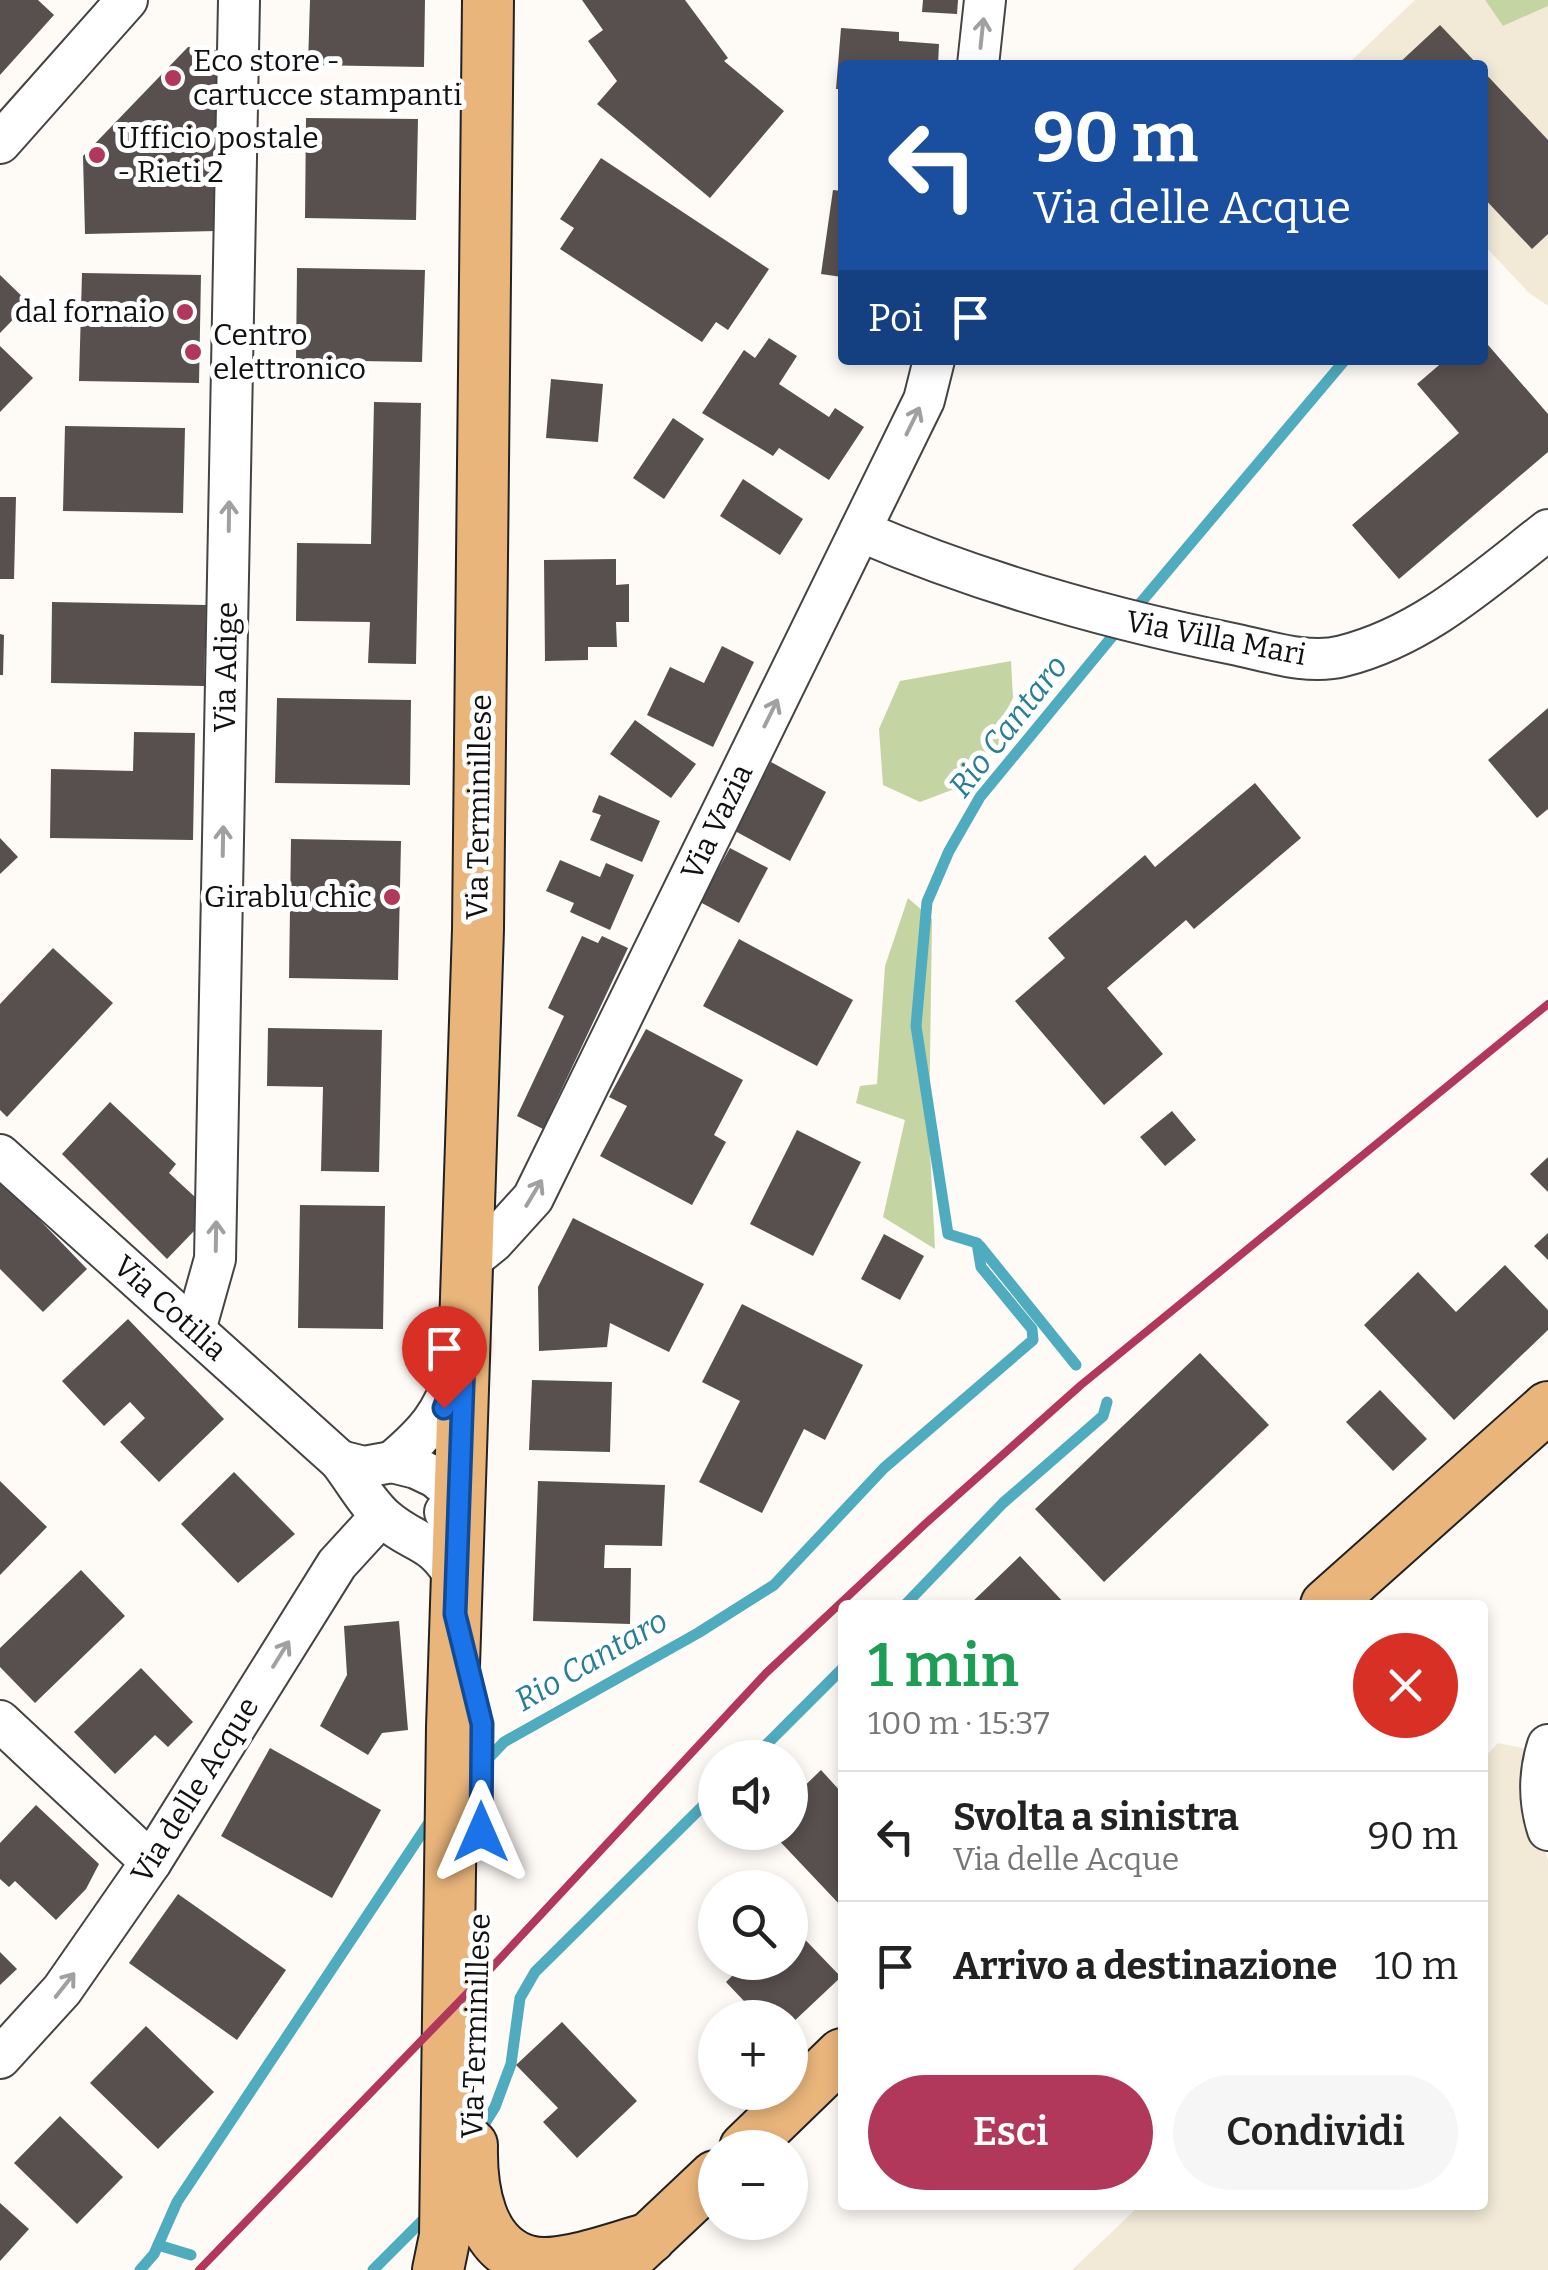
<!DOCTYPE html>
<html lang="it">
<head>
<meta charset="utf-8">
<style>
	body { margin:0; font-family:Bitter,serif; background:#f6f6f6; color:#222; height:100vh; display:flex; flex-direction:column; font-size:38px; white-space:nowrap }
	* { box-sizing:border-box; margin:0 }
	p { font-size:32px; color:#767676 }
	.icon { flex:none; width:55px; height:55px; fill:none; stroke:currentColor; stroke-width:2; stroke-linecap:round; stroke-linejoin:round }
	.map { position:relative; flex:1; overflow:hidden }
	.details { position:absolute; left:838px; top:1600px; width:650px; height:610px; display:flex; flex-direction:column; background:#fff; border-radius:10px; box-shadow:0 5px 15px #0003 }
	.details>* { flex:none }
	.banner { position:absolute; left:838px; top:60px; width:650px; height:305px; border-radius:10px; box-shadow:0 5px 15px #0003; background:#1a4fa0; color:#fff; overflow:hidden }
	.buttons { position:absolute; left:698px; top:1740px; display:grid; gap:20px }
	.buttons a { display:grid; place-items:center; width:110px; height:110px; border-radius:50%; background:#fff; box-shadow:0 5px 15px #0003; font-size:50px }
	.pin { position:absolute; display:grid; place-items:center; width:85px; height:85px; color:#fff; margin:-102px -42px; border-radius:50% 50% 50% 0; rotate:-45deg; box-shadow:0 0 10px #0007 }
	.pin .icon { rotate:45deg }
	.me { position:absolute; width:110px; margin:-55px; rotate:0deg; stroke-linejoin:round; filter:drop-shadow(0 0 8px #0008) }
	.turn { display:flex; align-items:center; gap:35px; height:210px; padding:0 30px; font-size:45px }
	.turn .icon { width:130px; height:130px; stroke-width:2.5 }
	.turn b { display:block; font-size:70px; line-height:85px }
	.then { display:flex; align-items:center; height:95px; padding:0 30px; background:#0003; gap:20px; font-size:38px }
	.round { display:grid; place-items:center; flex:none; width:105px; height:105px; border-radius:52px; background:#f6f6f6 }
	.headline { display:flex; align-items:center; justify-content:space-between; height:170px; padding:0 30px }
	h1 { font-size:60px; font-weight:600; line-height:75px; color:#1e9e55 }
	.primary-button { display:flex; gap:20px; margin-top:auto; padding:20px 30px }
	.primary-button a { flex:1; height:115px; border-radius:60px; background:#b1385a; color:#fff; font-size:40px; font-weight:600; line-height:115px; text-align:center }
	.primary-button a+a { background:#f6f6f6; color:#222 }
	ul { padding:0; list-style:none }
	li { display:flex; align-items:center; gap:30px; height:130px; padding:0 30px; border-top:2px solid #e0e0e0 }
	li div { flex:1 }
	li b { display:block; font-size:38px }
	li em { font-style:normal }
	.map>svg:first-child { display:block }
	.farmland { fill:#f2ead7 }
	.forest { fill:#c5d4a3 }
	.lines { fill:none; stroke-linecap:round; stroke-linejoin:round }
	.stream { stroke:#4fabbe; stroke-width:11 }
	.building { fill:#58504e }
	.minor-casing { stroke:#444; stroke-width:44 }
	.major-casing { stroke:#222; stroke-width:54 }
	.minor { stroke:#fff; stroke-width:40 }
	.major { stroke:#e9b57b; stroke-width:50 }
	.rail { stroke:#b1385a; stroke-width:8 }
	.oneway { stroke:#a0a0a0 }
	.route-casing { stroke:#114b97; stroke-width:25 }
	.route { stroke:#1a73e8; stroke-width:18 }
	.poi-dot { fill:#b1385a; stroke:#fff; stroke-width:4 }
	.labels { text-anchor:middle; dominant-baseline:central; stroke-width:10; stroke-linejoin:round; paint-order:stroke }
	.poi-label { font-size:30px; fill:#111; stroke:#fff; text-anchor:start }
	.street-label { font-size:30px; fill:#111; stroke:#fff }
	.water-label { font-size:32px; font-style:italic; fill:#277e95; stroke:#fff }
</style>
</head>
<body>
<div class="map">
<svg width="1548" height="2270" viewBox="0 0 1548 2270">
	<rect width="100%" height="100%" fill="#fefaf6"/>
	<!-- farmland -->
	<g class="farmland">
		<polygon points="1415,0 1485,0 1503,26 1548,6 1548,306 1529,293 1483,244 1482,65 1343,65 1351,61"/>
		<polygon points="1498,1743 1532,1750 1532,1814 1548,1860 1548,2270 1072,2270 1140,2205 1482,2205 1483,1759"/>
	</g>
	<!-- forest -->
	<g class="forest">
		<polygon points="1485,0 1548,0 1548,6 1503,26"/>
		<polygon points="1011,661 1013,698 1003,717 1003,747 971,771 957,788 920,802 883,785 879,729 900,681"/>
		<polygon points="908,898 932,919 929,1129 935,1249 883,1217 905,1120 856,1103 860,1086 877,1084 885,966"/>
	</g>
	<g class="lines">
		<!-- stream -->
		<g class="stream">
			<polyline points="1132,613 1345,360"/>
			<polyline points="980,1246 1076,1365"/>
			<polyline points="905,1605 1003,1503 1103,1416 1107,1402"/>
			<polyline points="753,1758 842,1669"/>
			<polyline points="468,1780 504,1742 698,1633 774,1585 884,1468 1033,1340 1032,1329 981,1267 977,1243 948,1234 916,1026 927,902 949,851 980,797 1120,627"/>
			<polyline points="477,2136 495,2107 511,2064 520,1998 535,1972 715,1794"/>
			<polyline points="158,2245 191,2255"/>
			<polyline points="140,2270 154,2254 177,2202 434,1815"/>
			<polyline points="373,2270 427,2216"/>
		</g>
	</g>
	<!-- building -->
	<g class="building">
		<polygon points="0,0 38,0 54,15 0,75"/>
		<polygon points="310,0 425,0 424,67 308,65"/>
		<polygon points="582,0 685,0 728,58 724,61 784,111 710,198 597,104 617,81 588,41 603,30"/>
		<polygon points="923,0 958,0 957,14 922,12"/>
		<polygon points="1440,25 1478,65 1397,65"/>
		<polygon points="841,28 899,32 899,41 939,44 938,65 842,65 842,89 836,89"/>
		<polygon points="188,47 221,51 216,231 85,234 83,156"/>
		<polygon points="1482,70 1548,140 1548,234 1532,249 1482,196"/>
		<polygon points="306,118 418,119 416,220 305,218"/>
		<polygon points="601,158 769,269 728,330 716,322 702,342 560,249 574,228 560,219"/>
		<polygon points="833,190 842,191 842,277 821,274"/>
		<polygon points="297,268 425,270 422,362 296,360"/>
		<polygon points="82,273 201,275 199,383 79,381"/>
		<polygon points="0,275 29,303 0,333"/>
		<polygon points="769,338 797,356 779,384 829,417 835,408 864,427 829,480 779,448 773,456 702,413 744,350 755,358"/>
		<polygon points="1482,338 1548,414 1548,452 1399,579 1352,525 1459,433 1417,384 1445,360 1482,360"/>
		<polygon points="0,346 33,378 0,412"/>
		<polygon points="551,379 603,384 598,442 546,438"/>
		<polygon points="374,402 421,403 416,664 368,663 370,622 296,621 297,543 371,544"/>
		<polygon points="673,418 704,439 664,499 633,478"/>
		<polygon points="65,426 185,428 183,513 63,511"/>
		<polygon points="743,479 803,519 780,555 720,516"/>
		<polygon points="0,497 16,497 14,579 0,579"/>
		<polygon points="616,559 616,585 629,584 629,622 616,622 617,647 588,647 588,660 545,661 544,560"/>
		<polygon points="52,602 206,605 204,686 51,683"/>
		<polygon points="0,634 4,635 3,675 0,675"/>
		<polygon points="722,646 754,662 713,747 647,715 670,667 704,683"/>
		<polygon points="277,698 411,700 410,785 275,783"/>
		<polygon points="1548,708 1548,809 1537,818 1488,760"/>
		<polygon points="635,720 696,764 671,798 610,754"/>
		<polygon points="134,732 195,733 193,840 50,838 51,769 133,771"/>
		<polygon points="771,762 826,792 790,861 735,831"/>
		<polygon points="1255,783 1301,838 1194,929 1186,920 1107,988 1163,1054 1104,1105 1015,1001 1065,958 1048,938 1145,855 1155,867"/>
		<polygon points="599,795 660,821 642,862 590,840 601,815 592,812"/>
		<polygon points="0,838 18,857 0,874"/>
		<polygon points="291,839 401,841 398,980 289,978"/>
		<polygon points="730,848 768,868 739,923 700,902"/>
		<polygon points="560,860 600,877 606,863 634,875 610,930 570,912 574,903 546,891"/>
		<polygon points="582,936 598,943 602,936 628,948 543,1129 517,1116 564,1016 548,1008"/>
		<polygon points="739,939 853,1000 817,1066 703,1006"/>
		<polygon points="53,948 113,1003 7,1117 0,1110 0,1004"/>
		<polygon points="268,1028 382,1030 379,1172 321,1171 323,1087 267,1086"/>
		<polygon points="646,1029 743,1080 714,1135 726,1142 692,1205 600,1156 627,1106 609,1097"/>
		<polygon points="110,1102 176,1164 169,1173 195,1197 194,1231 167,1259 62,1154"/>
		<polygon points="1172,1111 1196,1140 1165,1166 1140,1137"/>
		<polygon points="797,1130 861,1162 813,1256 750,1224"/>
		<polygon points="1548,1157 1548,1192 1530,1174"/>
		<polygon points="0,1179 87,1269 43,1312 0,1269"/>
		<polygon points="300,1205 385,1206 383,1329 298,1328"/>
		<polygon points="573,1218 704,1284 669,1352 610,1323 607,1347 539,1351 538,1287"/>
		<polygon points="1548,1233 1548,1260 1534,1246"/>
		<polygon points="884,1234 924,1256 900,1300 861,1279"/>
		<polygon points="1505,1265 1548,1310 1548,1330 1454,1420 1364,1325 1418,1272 1456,1312"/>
		<polygon points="742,1304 863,1365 825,1440 804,1429 762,1513 699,1482 740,1401 702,1382"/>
		<polygon points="128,1319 224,1419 159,1482 120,1442 145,1418 130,1402 104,1426 62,1381"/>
		<polygon points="1200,1353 1269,1425 1104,1582 1035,1509"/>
		<polygon points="532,1380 612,1382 610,1452 529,1450"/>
		<polygon points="1380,1390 1427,1439 1393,1471 1346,1422"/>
		<polygon points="234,1472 295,1534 238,1583 181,1524"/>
		<polygon points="0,1481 47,1527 0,1575"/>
		<polygon points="538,1481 665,1485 662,1546 605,1545 604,1568 631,1568 630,1624 533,1621"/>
		<polygon points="1020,1556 1066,1605 969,1605"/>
		<polygon points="81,1570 125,1616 35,1703 0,1667 0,1648"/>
		<polygon points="399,1621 408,1730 382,1733 368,1755 320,1726 347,1675 344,1626"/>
		<polygon points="141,1668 193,1722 168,1747 155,1735 115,1774 74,1732"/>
		<polygon points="270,1748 381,1810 332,1898 221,1836"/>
		<polygon points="821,1770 842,1793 842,1907 771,1832 790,1832 790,1800"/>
		<polygon points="36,1805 99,1864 86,1889 56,1920 15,1881 9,1887 0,1879 0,1843"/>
		<polygon points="178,1894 286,1970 237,2040 129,1963"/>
		<polygon points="790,1924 841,1977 790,2025 790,2018 760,2018 726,1982 746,1962 790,1962"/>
		<polygon points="0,1952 17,1969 0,1985"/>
		<polygon points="562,2022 637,2101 577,2158 543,2122 558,2108 516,2065"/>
		<polygon points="146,2026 214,2092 158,2149 90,2083"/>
		<polygon points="60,2116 123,2177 77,2224 14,2163"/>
		<polygon points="0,2203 29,2229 0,2261"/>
	</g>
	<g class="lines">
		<!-- minor casing -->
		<g class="minor-casing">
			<g id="minor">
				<polyline points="978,65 985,0"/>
				<polyline points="0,143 127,0"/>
				<path d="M 860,531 C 981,583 1109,619 1238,645 C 1270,652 1310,665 1343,656 C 1423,636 1484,580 1548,530"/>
				<path d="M 0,1155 L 340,1461 C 354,1479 367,1503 384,1518 C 416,1546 432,1536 457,1580"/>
				<polyline points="467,1263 493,1242 533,1198 924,400 934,360"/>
				<polyline points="195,1330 215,1259 239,0"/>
				<polyline points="340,1461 364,1467 392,1462 416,1468 435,1477 459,1497 445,1512"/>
				<path d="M 392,1462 C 429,1431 441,1415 458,1370"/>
				<polyline points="0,1721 151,1862"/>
				<path d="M 1548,1745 C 1539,1773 1539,1802 1548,1830"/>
				<polyline points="0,2058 62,1990 151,1862 337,1564 381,1516"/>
			</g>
		</g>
		<!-- major casing -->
		<g class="major-casing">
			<g id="major">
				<polyline points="1326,1605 1548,1407"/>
				<path d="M 472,2145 C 471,2187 479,2248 528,2261 C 559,2270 619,2246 650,2238"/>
				<polyline points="745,2148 842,2054"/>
				<polyline points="626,2260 715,2176"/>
				<polyline points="438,2270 445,2236 452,1727 478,929 488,0"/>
			</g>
		</g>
		<!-- minor -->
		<use href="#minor" class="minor"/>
		<!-- major -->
		<use href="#major" class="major"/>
		<!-- rail -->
		<polyline class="rail" points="199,2270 480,1980 766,1673 925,1524 1081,1385 1548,1004"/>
	</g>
	<!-- one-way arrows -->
	<defs><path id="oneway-shaft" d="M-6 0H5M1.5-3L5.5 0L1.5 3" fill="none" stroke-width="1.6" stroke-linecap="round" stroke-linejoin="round" transform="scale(2.5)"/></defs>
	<g class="oneway">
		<use href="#oneway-shaft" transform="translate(982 33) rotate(-84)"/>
		<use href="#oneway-shaft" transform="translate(913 421) rotate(-64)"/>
		<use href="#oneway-shaft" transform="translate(229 516) rotate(-89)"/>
		<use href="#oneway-shaft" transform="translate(771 713) rotate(-64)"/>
		<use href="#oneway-shaft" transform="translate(223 841) rotate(-89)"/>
		<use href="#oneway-shaft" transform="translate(534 1193) rotate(-59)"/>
		<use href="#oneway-shaft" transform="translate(216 1236) rotate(-89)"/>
		<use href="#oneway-shaft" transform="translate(281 1654) rotate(-58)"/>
		<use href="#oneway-shaft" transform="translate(65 1985) rotate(-52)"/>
	</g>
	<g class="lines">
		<!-- route casing -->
		<g class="route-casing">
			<polyline id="route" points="444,1408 464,1357 455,1614 482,1724 481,1832"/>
		</g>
		<!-- route -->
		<use href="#route" class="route"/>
	</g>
	<!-- markers -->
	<g class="poi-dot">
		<circle cx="173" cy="78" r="10"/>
		<circle cx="97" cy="155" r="10"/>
		<circle cx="185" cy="312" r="10"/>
		<circle cx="193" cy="352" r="10"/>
		<circle cx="392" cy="897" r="10"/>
	</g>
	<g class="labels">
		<!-- poi labels -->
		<g class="poi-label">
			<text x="193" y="61">Eco store -<tspan x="193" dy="34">cartucce stampanti</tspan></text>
			<text x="117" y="138">Ufficio postale<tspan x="117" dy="34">- Rieti 2</tspan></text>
			<text x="165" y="312" text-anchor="end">dal fornaio</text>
			<text x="213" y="335">Centro<tspan x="213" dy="34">elettronico</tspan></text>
			<text x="372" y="897" text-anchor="end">Girablu chic</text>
		</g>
		<!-- street labels -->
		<g class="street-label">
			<text transform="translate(1216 638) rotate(11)">Via Villa Mari</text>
			<text transform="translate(226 667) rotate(-89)">Via Adige</text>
			<text transform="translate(479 807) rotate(-89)">Via Terminillese</text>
			<text transform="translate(717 822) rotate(-64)">Via Vazia</text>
			<text transform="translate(170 1308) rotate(42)">Via Cotilia</text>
			<text transform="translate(195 1790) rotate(-58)">Via delle Acque</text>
			<text transform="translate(476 2026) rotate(-88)">Via Terminillese</text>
		</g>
		<!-- water labels -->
		<g class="water-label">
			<text transform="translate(1008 726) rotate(-52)">Rio Cantaro</text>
			<text transform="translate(591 1660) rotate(-30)">Rio Cantaro</text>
		</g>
	</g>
</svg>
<div class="buttons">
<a><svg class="icon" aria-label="sound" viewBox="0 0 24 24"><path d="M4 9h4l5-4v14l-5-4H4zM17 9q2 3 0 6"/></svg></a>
<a><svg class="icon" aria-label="search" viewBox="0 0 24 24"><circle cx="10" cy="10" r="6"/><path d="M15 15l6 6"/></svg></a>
<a>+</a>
<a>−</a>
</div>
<div class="pin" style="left:444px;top:1408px;background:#d93025"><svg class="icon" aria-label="arrive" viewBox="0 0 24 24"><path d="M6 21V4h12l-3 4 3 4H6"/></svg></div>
<svg class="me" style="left:481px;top:1832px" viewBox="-20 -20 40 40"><path d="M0-17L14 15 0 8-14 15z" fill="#1a73e8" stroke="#fff" stroke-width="4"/></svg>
<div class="banner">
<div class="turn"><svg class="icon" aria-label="left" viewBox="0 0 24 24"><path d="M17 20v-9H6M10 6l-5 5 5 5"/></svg><div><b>90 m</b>Via delle Acque</div></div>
<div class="then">Poi<svg class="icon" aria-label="arrive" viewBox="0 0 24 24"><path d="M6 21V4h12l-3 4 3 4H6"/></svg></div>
</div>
<section class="details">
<div class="headline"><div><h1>1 min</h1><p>100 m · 15:37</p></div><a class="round" style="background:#d93025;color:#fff"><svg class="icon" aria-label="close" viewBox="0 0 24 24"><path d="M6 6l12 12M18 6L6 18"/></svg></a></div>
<ul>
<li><svg class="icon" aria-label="left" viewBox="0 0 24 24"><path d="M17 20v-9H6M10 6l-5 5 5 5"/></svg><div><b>Svolta a sinistra</b><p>Via delle Acque</p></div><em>90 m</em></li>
<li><svg class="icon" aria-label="arrive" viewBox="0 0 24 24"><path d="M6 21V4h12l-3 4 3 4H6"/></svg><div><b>Arrivo a destinazione</b></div><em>10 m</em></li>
</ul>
<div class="primary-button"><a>Esci</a><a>Condividi</a></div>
</section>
</div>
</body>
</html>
